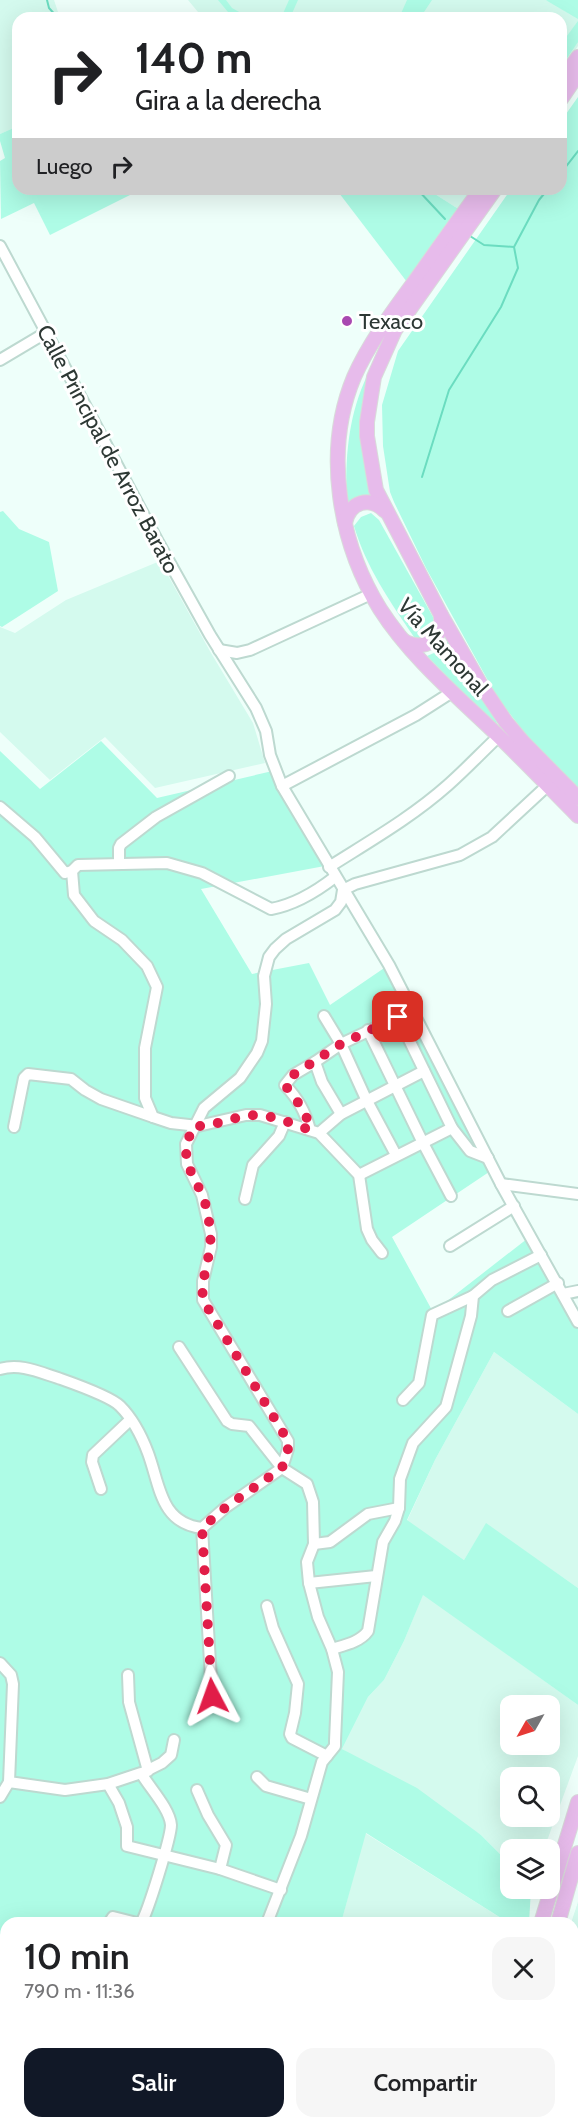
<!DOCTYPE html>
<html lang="es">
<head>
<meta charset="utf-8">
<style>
	body { margin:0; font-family:Cabin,sans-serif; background:#f6f6f6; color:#202124; height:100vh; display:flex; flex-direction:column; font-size:22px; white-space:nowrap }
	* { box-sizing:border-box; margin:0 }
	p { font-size:20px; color:#757577 }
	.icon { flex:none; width:33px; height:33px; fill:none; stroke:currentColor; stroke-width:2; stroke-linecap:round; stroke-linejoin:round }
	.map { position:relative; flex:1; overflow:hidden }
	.side { position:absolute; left:0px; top:1917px; width:579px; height:212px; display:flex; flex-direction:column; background:#fff; border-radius:18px 18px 0 0; box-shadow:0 6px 24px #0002 }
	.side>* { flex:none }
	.guide { position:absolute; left:12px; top:12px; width:555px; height:183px; border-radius:18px; box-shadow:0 6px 24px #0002; background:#fff; color:#202124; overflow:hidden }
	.needle { width:39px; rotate:231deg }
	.controls { position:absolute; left:500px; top:1695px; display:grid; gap:12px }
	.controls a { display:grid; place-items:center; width:60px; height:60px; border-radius:12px; background:#fff; box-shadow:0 6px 24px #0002; font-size:30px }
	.pin { position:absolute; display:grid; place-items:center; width:51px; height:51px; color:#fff; margin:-26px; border-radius:12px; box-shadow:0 3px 9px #0006 }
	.me { position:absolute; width:66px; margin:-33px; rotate:356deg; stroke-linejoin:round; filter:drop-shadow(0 0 4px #0008) }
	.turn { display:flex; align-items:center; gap:21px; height:126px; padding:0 24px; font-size:27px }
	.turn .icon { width:78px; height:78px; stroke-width:2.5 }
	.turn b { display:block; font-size:42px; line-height:51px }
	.then { display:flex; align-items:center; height:57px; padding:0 24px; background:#0003; gap:12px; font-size:22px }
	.round { display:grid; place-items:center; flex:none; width:63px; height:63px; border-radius:18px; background:#f6f6f6 }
	.head { display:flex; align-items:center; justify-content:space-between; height:102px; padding:0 24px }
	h1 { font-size:36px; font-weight:600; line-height:45px }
	.button { display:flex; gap:12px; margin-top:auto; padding:12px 24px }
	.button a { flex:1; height:69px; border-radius:18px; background:#111827; color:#fff; font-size:24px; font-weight:600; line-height:69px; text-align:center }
	.button a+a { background:#f6f6f6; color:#202124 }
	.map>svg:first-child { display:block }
	.built { fill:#d4faee; fill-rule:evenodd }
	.green { fill:#aefce6 }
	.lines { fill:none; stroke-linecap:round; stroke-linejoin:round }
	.stream { stroke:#6bdcc0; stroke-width:2 }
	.minor-casing { stroke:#bdd9d0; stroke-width:14 }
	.major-casing { stroke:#d9dbda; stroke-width:16 }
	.minor { stroke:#fff; stroke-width:10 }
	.major { stroke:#e7bbeb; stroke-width:14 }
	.route { stroke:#e11d48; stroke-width:10; stroke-dasharray:0 18 }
	.poi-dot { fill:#a949b1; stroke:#fff; stroke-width:2 }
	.labels { text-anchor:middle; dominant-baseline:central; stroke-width:6; stroke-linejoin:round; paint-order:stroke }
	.poi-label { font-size:22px; fill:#2d3834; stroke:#fff; text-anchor:start }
	.street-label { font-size:22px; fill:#2d3834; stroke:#fff }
</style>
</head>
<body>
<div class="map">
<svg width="578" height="2128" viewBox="0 0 578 2128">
	<rect width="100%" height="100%" fill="#eefffa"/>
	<!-- built -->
	<g class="built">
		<polygon points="0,0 54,0 60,18 18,18 18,126 0,134"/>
		<polygon points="188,0 578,0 578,46 561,70 561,18 203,18"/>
		<polygon points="427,189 475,189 460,210"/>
		<polygon points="160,561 211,653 253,723 265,763 155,788 105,737 50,780 0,732 0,627 15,633 66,600"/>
		<polygon points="494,1352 578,1414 578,1588 486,1524 464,1560 407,1521 435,1460"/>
		<path d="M 423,1594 L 578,1705 L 578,1756 L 544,1849 L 510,1850 L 510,1864 L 481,1835 L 342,1749 L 368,1697 L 384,1680 L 404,1641 ZM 510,1706 L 549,1706 L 549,1744 L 510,1744 ZM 510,1778 L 549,1778 L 549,1816 L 510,1816 Z"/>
		<polygon points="365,1833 509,1923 341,1923"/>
		<polygon points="578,1902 578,2128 500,2128 504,2123 573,2122 573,1923 571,1923"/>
		<polygon points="205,2123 279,2123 283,2128 209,2128"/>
	</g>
	<!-- green -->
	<g class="green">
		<polygon points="218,0 226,0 232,8 250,18 233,18"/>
		<polygon points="289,0 298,0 290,18 281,18"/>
		<polygon points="407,0 432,0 420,18 399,18"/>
		<polygon points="546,0 578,0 578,19 549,2"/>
		<polygon points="578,21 578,42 561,67 561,44"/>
		<polygon points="578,97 578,788 527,736 497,697 426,568 394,502 390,492 383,446 382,405 398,351 511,189 561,189 561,121"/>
		<polygon points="18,126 18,189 142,189 50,235 34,203 1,219 0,161 5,158 0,141 0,134"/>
		<polygon points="336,189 427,189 460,210 407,282"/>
		<path d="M 387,330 L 368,395 L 377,497 L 357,497 L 347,505 C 345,466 347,427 361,390 C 369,370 378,350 387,330 Z"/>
		<polygon points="3,511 19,529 49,542 58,591 2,627 0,626 0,512"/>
		<path d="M 371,513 L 379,520 L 433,617 L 433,634 L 421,641 L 414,637 C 390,602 366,567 354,526 L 361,517 Z"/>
		<polygon points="450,637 503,734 427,656 443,649"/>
		<polygon points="101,741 157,798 277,770 330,865 201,889 252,974 309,963 330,1005 393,962 495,1168 392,1237 433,1312 532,1235 578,1318 578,1414 494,1352 435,1460 407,1520 464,1560 486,1523 578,1588 578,1705 423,1595 404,1641 384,1680 368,1697 342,1749 417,1788 481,1835 510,1864 510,1888 531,1889 529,1923 509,1923 366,1833 341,1923 6,1923 6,2122 205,2122 209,2128 0,2128 0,751 40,789"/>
		<polygon points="279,2123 332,2123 339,2128 283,2128"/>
	</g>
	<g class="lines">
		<!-- stream -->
		<g class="stream">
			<polyline points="47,0 49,8 58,18"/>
			<polyline points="561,173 578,151"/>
			<polyline points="417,189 445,219"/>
			<polyline points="470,236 484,245 514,247"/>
			<polyline points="422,477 449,390 501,307 518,268 514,247 539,200 548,189"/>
		</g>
		<!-- minor casing -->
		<g class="minor-casing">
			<g id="minor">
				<polyline points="0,246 157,540 210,635 256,708 266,731 270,755 282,786 389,965 501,1184 578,1322"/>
				<polyline points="0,360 47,332"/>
				<polyline points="219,650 237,653 250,650 371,594"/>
				<polyline points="282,786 416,715 452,692"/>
				<path d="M 0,807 L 35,837 L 65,873 L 72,871 L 78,865 L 167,863 L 202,873 L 271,909 C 293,905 317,891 335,877"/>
				<polyline points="119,863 119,848 121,844 156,817 229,776"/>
				<path d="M 329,867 C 370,841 412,817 448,785 C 466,769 482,752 499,736"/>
				<polyline points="72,871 74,895 94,921 122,940 147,966 157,987 145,1048 145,1098 153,1117 171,1123 198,1126 246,1115 260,1115 319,1133 359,1175 367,1229 372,1240 382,1253"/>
				<polyline points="324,1016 341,1044 366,1099 396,1155"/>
				<polyline points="368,1030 423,1143 451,1196"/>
				<polyline points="341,1114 322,1082 315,1062 341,1044 398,1017 452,1128 470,1151 488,1158"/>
				<polyline points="14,1127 24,1078 28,1074 71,1079 85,1090 101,1099 153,1117"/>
				<path d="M 310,1130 C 305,1111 298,1099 285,1085 L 293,1075 L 315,1062"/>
				<polyline points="319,1133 341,1114 424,1071"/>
				<polyline points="359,1175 452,1128"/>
				<polyline points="501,1184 578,1194"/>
				<polyline points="245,1199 253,1165 279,1136 285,1122"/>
				<polyline points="450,1246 514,1206"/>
				<polyline points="563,1294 578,1291"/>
				<polyline points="508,1311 558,1283"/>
				<polyline points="179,1347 227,1421 232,1424 249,1426 282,1468 307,1484 313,1502 314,1544 307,1562 309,1583 318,1617 332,1649 338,1672 335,1741 335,1746 322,1762 301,1836 267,1923"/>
				<path d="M 0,1369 C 20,1363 39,1372 58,1378 C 72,1383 110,1396 120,1406 C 132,1418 142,1437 148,1453 C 160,1485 160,1523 202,1528 L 226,1507 L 282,1468 L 288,1449 L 288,1441 L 203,1300 L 203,1281 L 211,1247 L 211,1234 L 202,1195 L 187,1164 L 186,1144 L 204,1108 L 240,1078 L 257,1053 L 262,1041 L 266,1004 L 264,976 L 269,957 L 275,949 L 286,939 L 335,910 L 341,902 L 343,890 L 355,884 L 460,855 L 492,837 L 547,786"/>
				<polyline points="403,1400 419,1383 432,1315 473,1296"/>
				<polyline points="101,1489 92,1462 93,1455 130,1420"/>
				<polyline points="202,1528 212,1696"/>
				<polyline points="314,1544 330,1542 368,1514 399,1508"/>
				<polyline points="309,1583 376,1576"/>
				<polyline points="267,1606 273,1628 298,1684 295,1713 290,1734 292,1738 327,1756"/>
				<path d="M 332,1649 C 345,1645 360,1642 368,1631 L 383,1542 L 395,1521 L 399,1508 L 400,1479 L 413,1443 L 446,1407 L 471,1316 L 473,1296 L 492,1280 L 541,1255"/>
				<path d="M 0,1663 L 11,1675 L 13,1684 L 9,1782 L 65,1790 L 108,1784 L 141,1773 C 149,1787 170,1809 171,1825 C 171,1837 148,1912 141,1923"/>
				<polyline points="128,1675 129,1702 148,1771"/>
				<polyline points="144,1772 162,1763 171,1755 174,1740"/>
				<polyline points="257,1777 266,1786 311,1799"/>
				<polyline points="108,1784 119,1803 127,1827 127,1846 220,1869 281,1890"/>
				<polyline points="197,1790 208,1815 226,1845 220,1869"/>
				<polyline points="0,1797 9,1782"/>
				<polyline points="109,1923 113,1917 137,1923"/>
				<polyline points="0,2125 6,2128"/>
			</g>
		</g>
		<!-- major casing -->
		<g class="major-casing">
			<g id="major">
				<polyline points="561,81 578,57"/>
				<polyline points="561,99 578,74"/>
				<path d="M 481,189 C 459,219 437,250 415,281 C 393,311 369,343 354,377 C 323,451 339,543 380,609 C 408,653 450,690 488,726 C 519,755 548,786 578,816"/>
				<polyline points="495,189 395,330 374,377 367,422 367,436 376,490 441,615 481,685 506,722 522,741 578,798"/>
				<path d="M 345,523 C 349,502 370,495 385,511"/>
				<path d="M 404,641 C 425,653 444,638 441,615"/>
				<polyline points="541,1923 578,1802"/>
				<polyline points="558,1923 578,1853"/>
				<polyline points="479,2128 482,2122"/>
				<polyline points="494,2128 497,2122"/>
			</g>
		</g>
		<!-- minor -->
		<use href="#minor" class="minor"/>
		<!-- major -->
		<use href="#major" class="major"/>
	</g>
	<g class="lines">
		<!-- route -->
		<path class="route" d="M 212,1696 L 202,1528 L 226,1507 L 282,1468 L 288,1449 L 288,1441 L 203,1300 C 200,1276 213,1255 210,1231 C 209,1219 207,1206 202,1195 C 189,1164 179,1162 193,1126 C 211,1127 228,1119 245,1116 C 266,1112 290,1123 310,1130 L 305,1112 L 285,1085 L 293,1075 L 341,1044 L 398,1017"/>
	</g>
	<!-- markers -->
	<circle class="poi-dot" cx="347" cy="321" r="6"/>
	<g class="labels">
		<!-- poi labels -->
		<g class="poi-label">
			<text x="359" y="321">Texaco</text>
		</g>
		<!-- street labels -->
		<g class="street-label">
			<text transform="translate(108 449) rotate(62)">Calle Principal de Arroz Barato</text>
			<text transform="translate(443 647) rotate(48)">Vía Mamonal</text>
		</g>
	</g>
</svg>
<div class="controls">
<a><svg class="needle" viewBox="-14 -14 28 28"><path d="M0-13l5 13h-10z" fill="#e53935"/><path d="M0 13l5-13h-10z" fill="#757577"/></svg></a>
<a><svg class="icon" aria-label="search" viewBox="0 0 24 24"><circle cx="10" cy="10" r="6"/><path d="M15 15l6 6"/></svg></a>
<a><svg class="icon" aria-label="layers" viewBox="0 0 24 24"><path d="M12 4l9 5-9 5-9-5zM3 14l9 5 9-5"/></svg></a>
</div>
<div class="pin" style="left:398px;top:1017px;background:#d93025"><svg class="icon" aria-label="arrive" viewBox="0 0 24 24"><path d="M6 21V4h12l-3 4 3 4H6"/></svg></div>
<svg class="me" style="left:212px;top:1696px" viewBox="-20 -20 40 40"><path d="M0-17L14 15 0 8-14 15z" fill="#e11d48" stroke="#fff" stroke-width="4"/></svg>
<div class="guide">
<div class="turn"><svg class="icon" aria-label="right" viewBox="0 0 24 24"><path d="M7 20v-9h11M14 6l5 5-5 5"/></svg><div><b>140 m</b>Gira a la derecha</div></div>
<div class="then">Luego<svg class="icon" aria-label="right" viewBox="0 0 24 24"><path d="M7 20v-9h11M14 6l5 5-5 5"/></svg></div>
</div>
<section class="side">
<div class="head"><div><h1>10 min</h1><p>790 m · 11:36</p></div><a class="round"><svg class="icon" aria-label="close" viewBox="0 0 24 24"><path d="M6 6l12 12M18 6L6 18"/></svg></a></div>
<div class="button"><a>Salir</a><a>Compartir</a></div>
</section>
</div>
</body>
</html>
